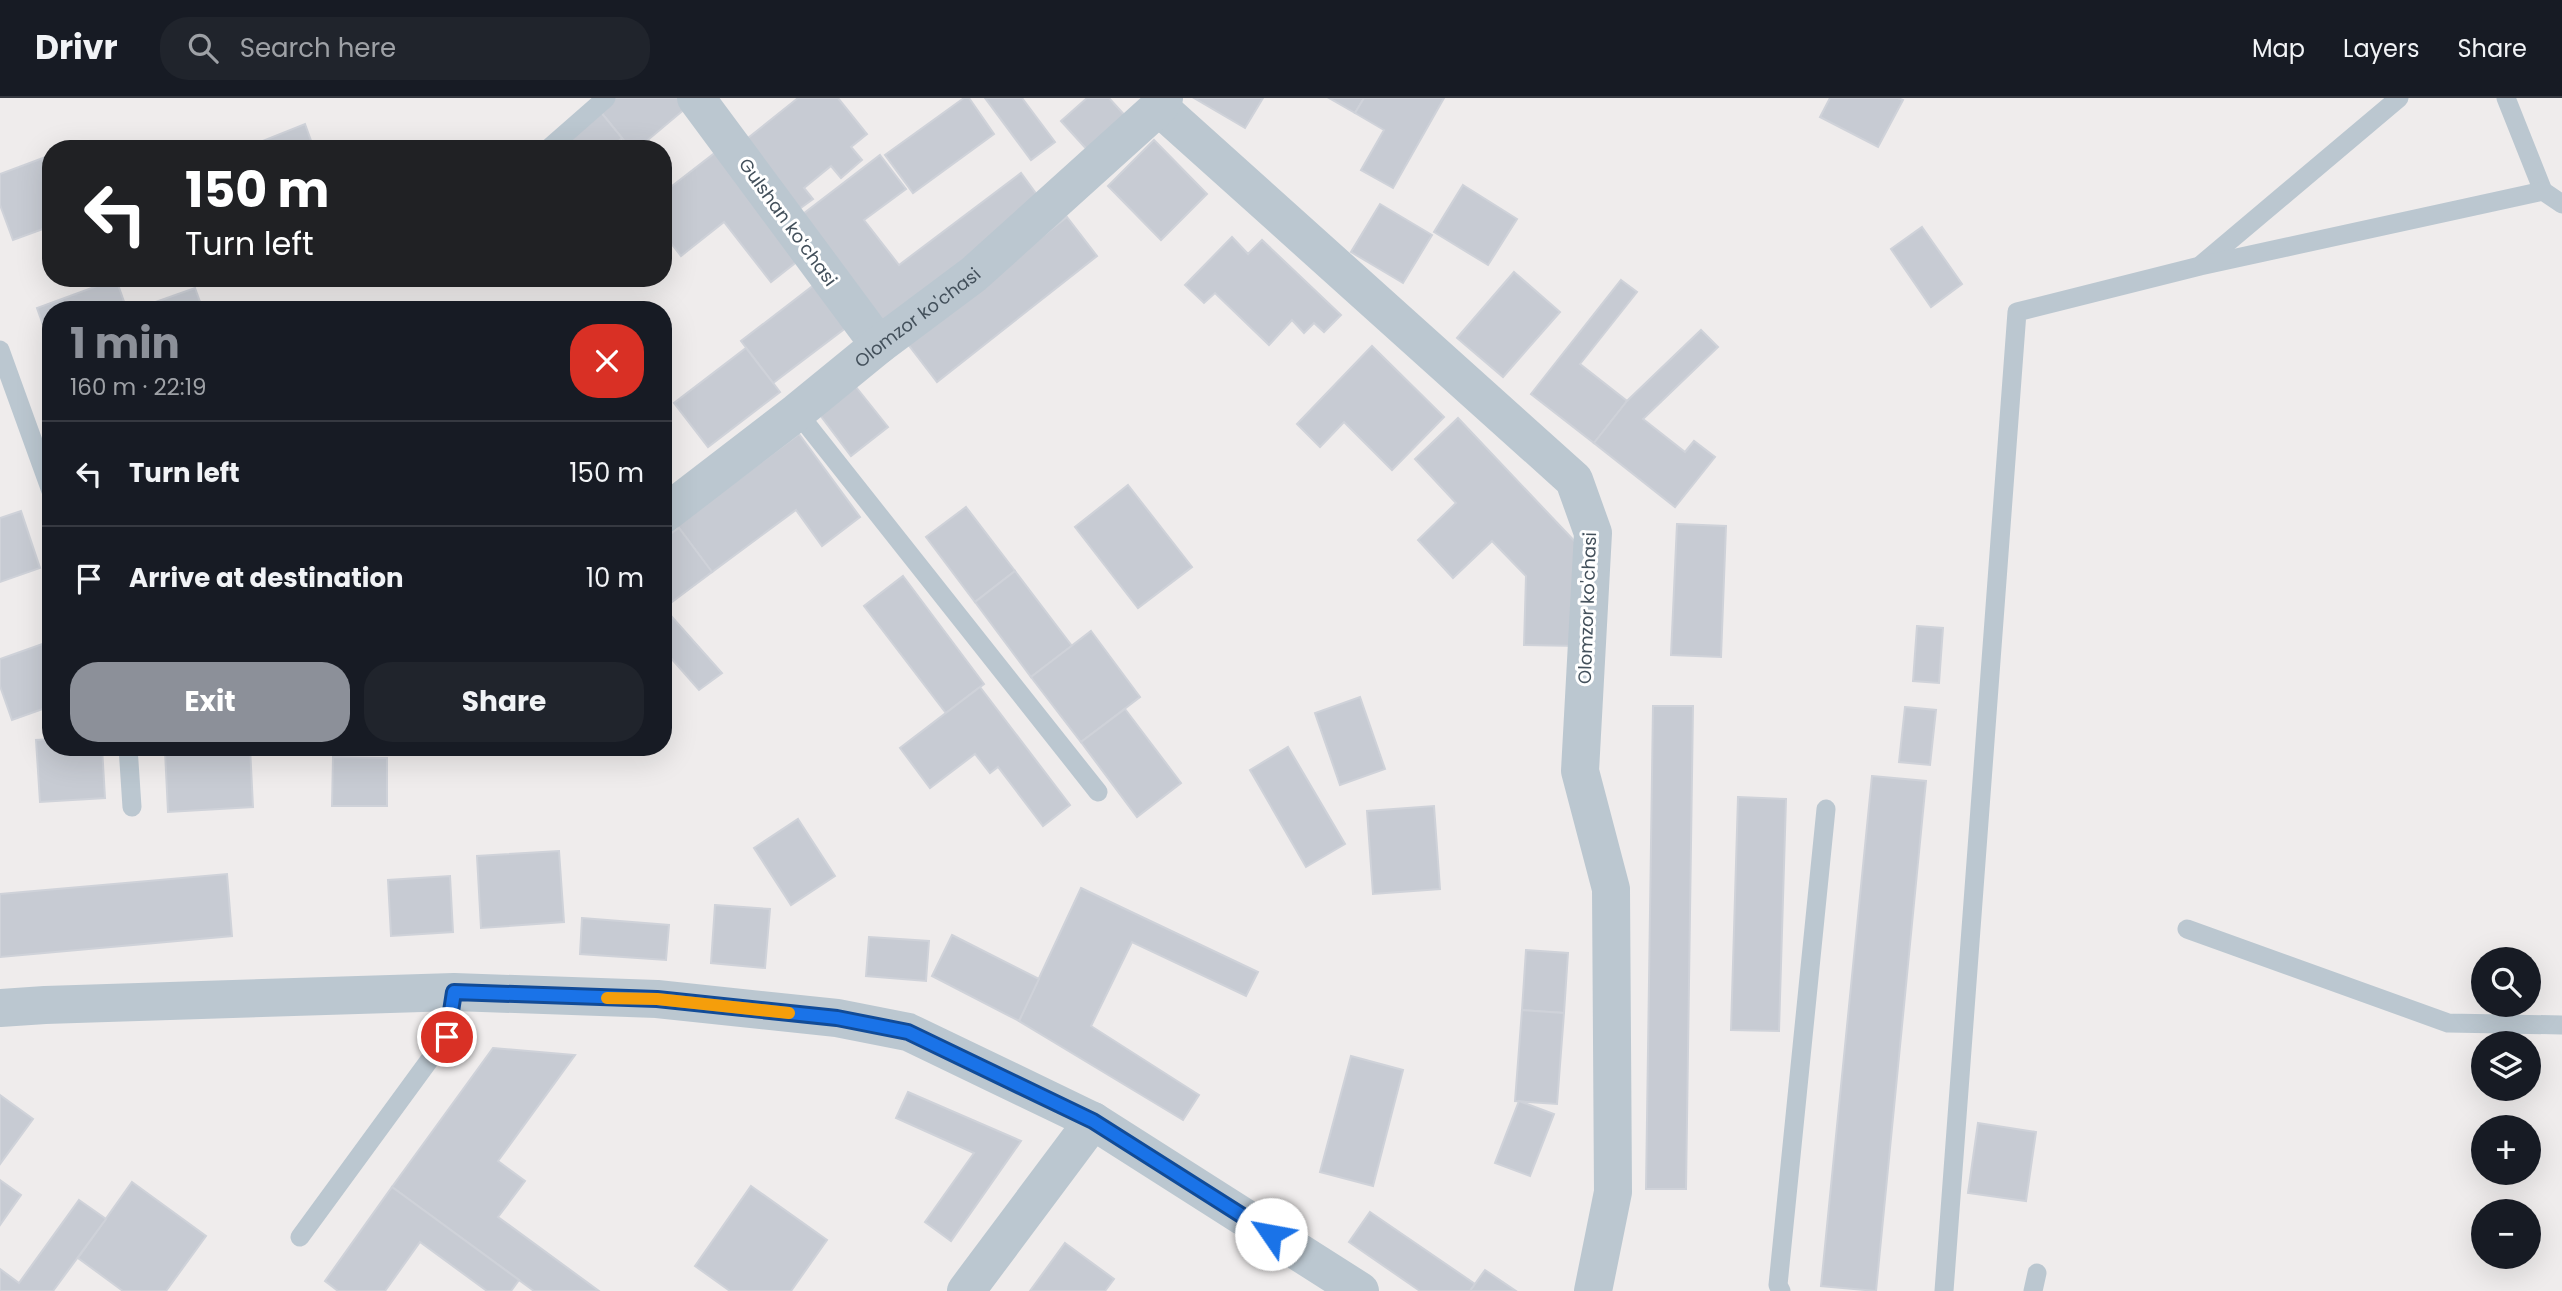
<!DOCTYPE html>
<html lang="en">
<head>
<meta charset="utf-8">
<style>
	body { margin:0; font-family:Poppins,sans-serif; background:#20242c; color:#f1f3f6; height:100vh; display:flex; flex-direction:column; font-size:26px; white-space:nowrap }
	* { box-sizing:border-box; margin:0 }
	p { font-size:23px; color:#9ea1a6 }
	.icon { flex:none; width:38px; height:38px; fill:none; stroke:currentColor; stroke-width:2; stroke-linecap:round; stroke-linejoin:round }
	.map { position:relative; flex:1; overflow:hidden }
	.drawer { position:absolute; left:42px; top:203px; width:630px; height:455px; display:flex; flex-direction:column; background:#171b24; border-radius:28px; box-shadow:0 7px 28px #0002 }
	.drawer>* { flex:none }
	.guide { position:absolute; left:42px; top:42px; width:630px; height:147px; border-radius:28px; box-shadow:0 7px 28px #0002; background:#202124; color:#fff; overflow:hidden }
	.buttons { position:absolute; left:2471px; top:849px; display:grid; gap:14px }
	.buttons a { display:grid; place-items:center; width:70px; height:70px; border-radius:50%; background:#171b24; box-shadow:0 7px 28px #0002; font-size:35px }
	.pin { position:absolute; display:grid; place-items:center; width:60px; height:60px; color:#fff; margin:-30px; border:4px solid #fff; border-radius:50%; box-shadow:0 2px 7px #0007 }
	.me { position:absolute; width:77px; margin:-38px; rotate:303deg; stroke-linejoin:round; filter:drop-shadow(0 0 5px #0008) }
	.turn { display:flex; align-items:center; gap:24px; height:147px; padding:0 28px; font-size:32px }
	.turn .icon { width:91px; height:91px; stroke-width:2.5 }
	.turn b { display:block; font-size:49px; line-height:60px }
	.round { display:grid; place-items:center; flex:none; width:74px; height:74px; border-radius:28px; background:#20242c }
	.headline { display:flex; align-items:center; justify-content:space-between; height:119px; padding:0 28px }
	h1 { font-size:42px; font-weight:700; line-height:52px; color:#8c9099 }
	.primary-button { display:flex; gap:14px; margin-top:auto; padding:14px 28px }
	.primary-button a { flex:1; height:80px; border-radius:28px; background:#8c9099; color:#fff; font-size:28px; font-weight:700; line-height:80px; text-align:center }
	.primary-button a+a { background:#20242c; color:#f1f3f6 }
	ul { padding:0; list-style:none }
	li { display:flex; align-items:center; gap:21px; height:105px; padding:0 28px; border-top:2px solid #363941 }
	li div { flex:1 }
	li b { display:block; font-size:26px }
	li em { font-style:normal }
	header { display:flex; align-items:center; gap:42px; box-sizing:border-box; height:98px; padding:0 35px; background:#171b24; border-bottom:2px solid #363941 }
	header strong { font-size:33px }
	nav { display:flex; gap:38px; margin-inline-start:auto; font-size:24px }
	.search { width:490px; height:63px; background:#20242c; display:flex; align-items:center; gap:18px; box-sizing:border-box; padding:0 24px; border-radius:28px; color:#9ea1a6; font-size:26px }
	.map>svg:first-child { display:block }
	.building { fill:#c7cbd3; stroke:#cfd2d9; stroke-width:2 }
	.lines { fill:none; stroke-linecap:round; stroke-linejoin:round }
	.service { stroke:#bbc7d0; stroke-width:19 }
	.minor { stroke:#bbc7d0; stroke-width:38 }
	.route-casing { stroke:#114b97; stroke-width:18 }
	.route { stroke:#1a73e8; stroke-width:12 }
	.slow { stroke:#f59e0b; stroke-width:12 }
	.labels { text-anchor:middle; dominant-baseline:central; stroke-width:6; stroke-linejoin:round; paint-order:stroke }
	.street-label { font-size:18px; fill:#43505b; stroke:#fff }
</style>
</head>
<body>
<header>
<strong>Drivr</strong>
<div class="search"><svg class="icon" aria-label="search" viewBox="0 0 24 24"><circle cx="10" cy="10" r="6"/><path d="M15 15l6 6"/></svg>Search here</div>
<nav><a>Map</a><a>Layers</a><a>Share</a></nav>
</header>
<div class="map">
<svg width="2562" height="1193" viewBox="0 0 2562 1193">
	<rect width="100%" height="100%" fill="#efecec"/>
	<!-- building -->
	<g class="building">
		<polygon points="615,0 677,0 686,10 637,51 631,51 600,13"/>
		<polygon points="798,0 838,0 867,36 851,49 862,62 841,80 831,68 804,90 813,101 798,112 743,44"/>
		<polygon points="964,0 969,0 994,36 913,95 885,57"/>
		<polygon points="985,0 1022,0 1055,44 1031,62"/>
		<polygon points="1087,0 1109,0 1129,22 1091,56 1061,23"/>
		<polygon points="1194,0 1263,0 1245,30"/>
		<polygon points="1329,0 1364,0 1355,15"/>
		<polygon points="1364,0 1444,0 1393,90 1361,72 1384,32 1355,15"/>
		<polygon points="1830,0 1898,0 1903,2 1878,49 1820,19"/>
		<polygon points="600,13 622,40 609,51 558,51"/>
		<polygon points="305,26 314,51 262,51 260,44"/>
		<polygon points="1154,42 1207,96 1161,142 1108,88"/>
		<polygon points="716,54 799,162 771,184 724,124 681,158 663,135 663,95"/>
		<polygon points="51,57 51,128 13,142 0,107 0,76"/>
		<polygon points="880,57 906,91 864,122 899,167 1021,75 1043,105 885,225 803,116"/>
		<polygon points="1463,87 1517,121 1488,167 1434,134"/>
		<polygon points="1380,106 1432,137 1403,185 1351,154"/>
		<polygon points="1067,119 1097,158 937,284 907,245"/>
		<polygon points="1922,129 1962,186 1931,209 1891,151"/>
		<polygon points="1232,139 1248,156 1262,142 1341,217 1324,234 1314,225 1304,235 1292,222 1269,247 1215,195 1204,205 1185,187"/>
		<polygon points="1514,174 1560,214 1503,279 1457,240"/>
		<polygon points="116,181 127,212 51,212 51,249 37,210"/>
		<polygon points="1621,182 1637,194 1580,266 1627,303 1594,345 1531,296"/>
		<polygon points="814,187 847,229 773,285 741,243"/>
		<polygon points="195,190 203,212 133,212"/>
		<polygon points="1701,232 1718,249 1643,321 1685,354 1694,343 1715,359 1675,409 1594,345 1627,303"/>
		<polygon points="1372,248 1444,319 1392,372 1344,324 1320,349 1297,326"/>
		<polygon points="746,250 780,294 708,349 674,305"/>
		<polygon points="856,289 888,329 851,358 820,317"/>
		<polygon points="1458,320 1581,450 1578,548 1524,547 1526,478 1492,443 1453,480 1418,442 1456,405 1415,361"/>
		<polygon points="799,336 860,419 822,448 796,412 712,474 677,427"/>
		<polygon points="1128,387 1192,469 1138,510 1075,429"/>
		<polygon points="966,409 1015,473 975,504 926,439"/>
		<polygon points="21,413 40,470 0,484 0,420"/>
		<polygon points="1677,426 1726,428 1721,559 1671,557"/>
		<polygon points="679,430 712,474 664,510 722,575 699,592 663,551 663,441"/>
		<polygon points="1015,473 1072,548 1031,579 975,504"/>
		<polygon points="903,478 984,586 946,615 864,508"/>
		<polygon points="1917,528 1943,530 1939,585 1913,583"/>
		<polygon points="1091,533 1140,599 1081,644 1031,579"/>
		<polygon points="51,543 51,608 12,622 0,588 0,561"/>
		<polygon points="980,589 1070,707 1043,728 998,669 990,675 975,656 930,690 900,650"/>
		<polygon points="1360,599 1385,671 1340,687 1315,615"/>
		<polygon points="1653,608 1693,608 1686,1091 1646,1091"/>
		<polygon points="1905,609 1936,612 1930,667 1899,664"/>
		<polygon points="1125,611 1181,685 1137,719 1081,644"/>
		<polygon points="51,641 51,649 102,649 105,700 40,704 36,642"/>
		<polygon points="250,649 253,709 168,714 165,653"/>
		<polygon points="1288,649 1345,746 1306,769 1250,672"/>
		<polygon points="333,659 387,660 387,708 332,708"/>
		<polygon points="1872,678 1926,683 1876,1193 1821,1188"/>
		<polygon points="1738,699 1786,701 1779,933 1731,932"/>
		<polygon points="1434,708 1440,791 1373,796 1367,713"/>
		<polygon points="798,721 835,778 791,807 754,750"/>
		<polygon points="559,753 564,824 481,830 477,758"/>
		<polygon points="227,776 232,838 0,859 0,796"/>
		<polygon points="450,778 453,834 391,838 388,782"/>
		<polygon points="1081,790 1258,874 1246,898 1132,844 1091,928 1199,997 1183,1022 1019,923"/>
		<polygon points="715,807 770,811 765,870 711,865"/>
		<polygon points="582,820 669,827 666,862 580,856"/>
		<polygon points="952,837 1039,881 1019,923 932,878"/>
		<polygon points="869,839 929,843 926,883 866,878"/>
		<polygon points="1526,852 1568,855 1564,915 1522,912"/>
		<polygon points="1522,912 1564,915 1557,1006 1515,1003"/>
		<polygon points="493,950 575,957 498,1063 525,1083 498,1119 599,1193 534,1193 392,1089"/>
		<polygon points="1351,958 1403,972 1373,1088 1320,1074"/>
		<polygon points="908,994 1021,1043 951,1143 925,1124 974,1055 896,1020"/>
		<polygon points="0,997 33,1021 0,1066"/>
		<polygon points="1519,1003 1554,1016 1530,1078 1495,1065"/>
		<polygon points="1978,1025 2036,1034 2026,1103 1968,1095"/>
		<polygon points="0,1082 21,1097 0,1127"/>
		<polygon points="132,1084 206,1138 166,1193 123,1193 78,1160"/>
		<polygon points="751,1088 827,1142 791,1193 730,1193 695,1168"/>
		<polygon points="392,1089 519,1182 511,1193 487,1193 420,1144 385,1193 338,1193 325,1183"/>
		<polygon points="79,1102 106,1121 53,1193 0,1193 0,1171 19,1185"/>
		<polygon points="1370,1114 1475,1186 1470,1193 1420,1193 1349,1144"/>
		<polygon points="1065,1145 1114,1181 1105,1193 1030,1193"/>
		<polygon points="1485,1172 1516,1193 1470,1193"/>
	</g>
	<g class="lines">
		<!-- service -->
		<g class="service">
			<polyline points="2506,0 2543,93"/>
			<polyline points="548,51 606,0"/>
			<polyline points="2202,166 2399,0"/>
			<polyline points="0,252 51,393"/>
			<polyline points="797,314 1098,694"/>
			<polyline points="128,649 132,709"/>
			<polyline points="2187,831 2448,925 2562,927"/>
			<polyline points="300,1139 447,938 454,894"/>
			<polyline points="1781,1193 1778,1187 1826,711"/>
			<polyline points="1944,1193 2017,214 2200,168 2543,93 2562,106"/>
			<polyline points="2033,1193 2037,1175"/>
		</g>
		<!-- minor -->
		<g class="minor">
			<polyline points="696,0 879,247"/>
			<polyline points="1159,9 1574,382 1593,435 1580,673 1611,791 1613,1094 1593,1193"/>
			<path id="s1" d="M 663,417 L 797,314 L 879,247 L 974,176 L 1159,9 L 1164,0"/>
			<polyline points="0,910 45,907 454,894 657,901 837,920 908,934 1093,1023 1360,1193"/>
			<polyline points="966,1193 1093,1023"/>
		</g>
	</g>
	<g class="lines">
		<!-- route casing -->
		<g class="route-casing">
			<polyline id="route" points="447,939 454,894 657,901 837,920 908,934 1093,1023 1271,1136"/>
		</g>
		<!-- route -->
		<use href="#route" class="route"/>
		<!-- slow -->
		<polyline class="slow" points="607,900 657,901 789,915"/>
	</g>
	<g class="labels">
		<!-- street labels -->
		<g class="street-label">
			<text transform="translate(788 124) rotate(54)">Gulshan koʻchasi</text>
			<text stroke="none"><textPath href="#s1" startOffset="322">Olomzor ko'chasi</textPath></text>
			<text transform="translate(1587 510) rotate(-88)">Olomzor ko'chasi</text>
		</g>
	</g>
</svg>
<div class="buttons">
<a><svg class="icon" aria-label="search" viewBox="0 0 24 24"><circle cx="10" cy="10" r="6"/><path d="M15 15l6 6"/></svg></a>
<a><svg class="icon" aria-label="layers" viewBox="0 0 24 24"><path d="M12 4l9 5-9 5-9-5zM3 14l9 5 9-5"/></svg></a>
<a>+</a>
<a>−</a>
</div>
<div class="pin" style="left:447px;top:939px;background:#d93025"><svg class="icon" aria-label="arrive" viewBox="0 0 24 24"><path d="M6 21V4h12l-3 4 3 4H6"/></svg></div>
<svg class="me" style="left:1271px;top:1136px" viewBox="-20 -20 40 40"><circle r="19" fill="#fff"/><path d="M0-13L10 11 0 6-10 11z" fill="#1a73e8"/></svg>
<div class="guide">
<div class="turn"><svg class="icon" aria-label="left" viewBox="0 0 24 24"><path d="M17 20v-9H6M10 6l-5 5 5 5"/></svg><div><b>150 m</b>Turn left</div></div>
</div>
<section class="drawer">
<div class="headline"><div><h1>1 min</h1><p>160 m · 22:19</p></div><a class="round" style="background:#d93025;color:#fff"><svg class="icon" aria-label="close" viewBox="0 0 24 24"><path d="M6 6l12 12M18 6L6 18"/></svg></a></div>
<ul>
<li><svg class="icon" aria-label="left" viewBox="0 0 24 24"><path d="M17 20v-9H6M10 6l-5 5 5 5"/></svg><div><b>Turn left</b></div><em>150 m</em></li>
<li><svg class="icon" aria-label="arrive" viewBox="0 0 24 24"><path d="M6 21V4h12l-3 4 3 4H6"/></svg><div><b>Arrive at destination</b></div><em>10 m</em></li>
</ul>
<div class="primary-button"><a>Exit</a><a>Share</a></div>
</section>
</div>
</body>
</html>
